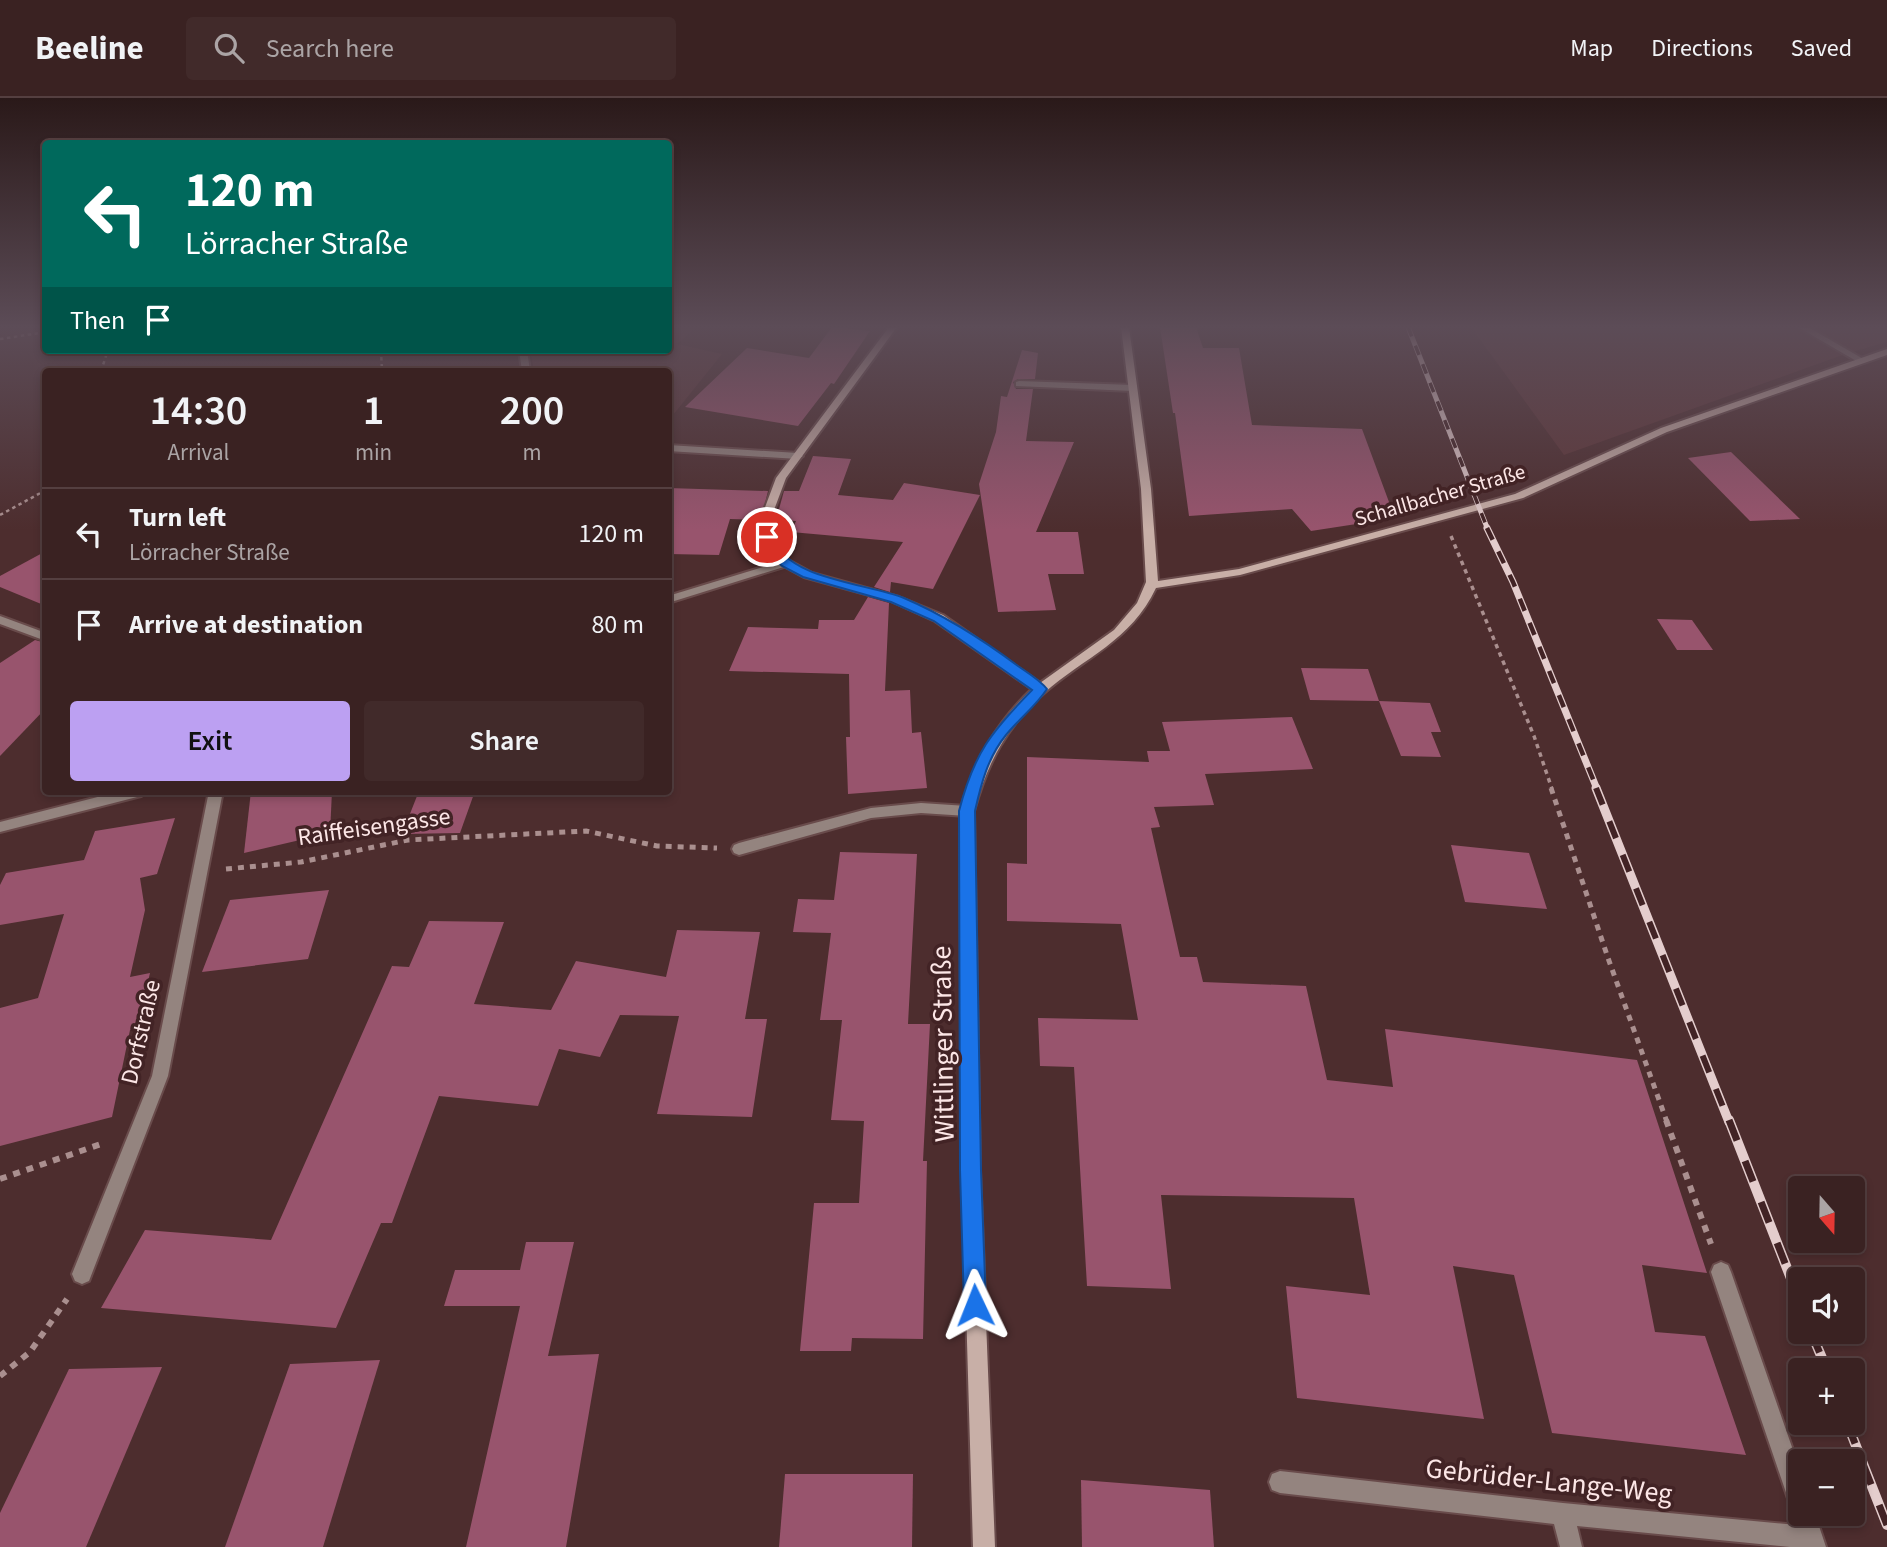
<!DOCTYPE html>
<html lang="en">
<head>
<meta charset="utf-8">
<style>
	body { margin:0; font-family:"Source Sans 3",sans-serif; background:#412a2a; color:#f1f3f6; height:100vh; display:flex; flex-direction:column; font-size:26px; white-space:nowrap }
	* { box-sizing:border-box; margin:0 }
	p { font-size:23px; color:#aba4a5 }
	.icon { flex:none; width:38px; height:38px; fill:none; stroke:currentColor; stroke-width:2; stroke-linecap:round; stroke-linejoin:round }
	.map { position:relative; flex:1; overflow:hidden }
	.sheet { position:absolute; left:42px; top:270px; width:630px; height:427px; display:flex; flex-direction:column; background:#3a2222; border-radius:7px; box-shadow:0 4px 10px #0003,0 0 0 2px #543f40 }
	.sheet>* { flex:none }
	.guide { position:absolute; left:42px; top:42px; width:630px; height:214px; border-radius:7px; box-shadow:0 4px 10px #0003,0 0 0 2px #543f40; background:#00695c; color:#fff; overflow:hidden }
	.needle { width:46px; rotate:160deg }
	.controls { position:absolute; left:1788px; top:1078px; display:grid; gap:14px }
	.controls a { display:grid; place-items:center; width:77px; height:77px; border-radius:7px; background:#3a2222; box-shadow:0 4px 10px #0003,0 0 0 2px #543f40; font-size:35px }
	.pin { position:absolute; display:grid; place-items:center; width:60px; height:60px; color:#fff; margin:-30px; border:4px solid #fff; border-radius:50%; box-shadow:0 2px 7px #0007 }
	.me { position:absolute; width:77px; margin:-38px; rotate:358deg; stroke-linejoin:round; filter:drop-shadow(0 0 5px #0008) }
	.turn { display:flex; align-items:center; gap:24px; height:147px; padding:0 28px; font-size:32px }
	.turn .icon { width:91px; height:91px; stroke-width:2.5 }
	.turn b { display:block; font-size:49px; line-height:60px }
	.then { display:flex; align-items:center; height:66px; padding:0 28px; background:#0003; gap:14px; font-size:26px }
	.eta { display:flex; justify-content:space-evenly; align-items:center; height:119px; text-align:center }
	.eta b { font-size:42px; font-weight:600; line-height:49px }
	.cta { display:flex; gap:14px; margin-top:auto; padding:14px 28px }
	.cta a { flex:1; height:80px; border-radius:7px; background:#bca0f2; color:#111; font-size:28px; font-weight:600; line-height:80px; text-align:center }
	.cta a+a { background:#412a2a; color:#f1f3f6 }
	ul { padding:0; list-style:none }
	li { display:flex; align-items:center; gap:21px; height:91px; padding:0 28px; border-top:2px solid #543f40 }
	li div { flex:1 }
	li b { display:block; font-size:26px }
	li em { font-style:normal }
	header { display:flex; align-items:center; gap:42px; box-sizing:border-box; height:98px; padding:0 35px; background:#3a2222; border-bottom:2px solid #543f40 }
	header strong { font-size:33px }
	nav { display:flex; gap:38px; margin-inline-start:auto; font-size:24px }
	.search { width:490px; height:63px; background:#412a2a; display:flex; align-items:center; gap:18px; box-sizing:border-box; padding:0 24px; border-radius:7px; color:#aba4a5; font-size:26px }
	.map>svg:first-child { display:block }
	.built { fill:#5d3638 }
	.building { fill:#98546d }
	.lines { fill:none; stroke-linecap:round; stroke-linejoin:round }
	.street-casing { stroke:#694b4b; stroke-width:4 }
	.secondary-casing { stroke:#694b4b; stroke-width:4 }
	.path-far3 { stroke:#aa8f8f; stroke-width:2.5; stroke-dasharray:3.5 3.5; stroke-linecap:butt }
	.path-far2 { stroke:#aa8f8f; stroke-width:3.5; stroke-dasharray:4.5 4.5; stroke-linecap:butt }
	.path-far1 { stroke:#aa8f8f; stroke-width:5; stroke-dasharray:6 6; stroke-linecap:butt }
	.path { stroke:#aa8f8f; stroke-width:6; stroke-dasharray:7 7; stroke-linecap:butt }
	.street { fill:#94847f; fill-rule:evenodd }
	.secondary { fill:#c8afa7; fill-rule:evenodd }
	.rail-far3-casing { stroke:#e4cdcd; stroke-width:5 }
	.rail-far2-casing { stroke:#e4cdcd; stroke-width:7 }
	.rail-far1-casing { stroke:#e4cdcd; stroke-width:9 }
	.rail-casing { stroke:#e4cdcd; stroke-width:10 }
	.rail-far3 { stroke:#422325; stroke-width:3.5; stroke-dasharray:10; stroke-linecap:butt }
	.rail-far2 { stroke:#422325; stroke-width:4.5; stroke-dasharray:13; stroke-linecap:butt }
	.rail-far1 { stroke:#422325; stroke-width:6; stroke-dasharray:18; stroke-linecap:butt }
	.rail { stroke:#422325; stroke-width:7; stroke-dasharray:22; stroke-linecap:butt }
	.route { fill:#1a73e8; stroke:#114b97; stroke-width:2 }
	.labels { text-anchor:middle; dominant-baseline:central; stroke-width:7; stroke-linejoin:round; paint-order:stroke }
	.far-street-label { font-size:21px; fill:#fce6e6; stroke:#422325 }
	.street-label { font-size:24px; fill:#fce6e6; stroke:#422325 }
	.near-street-label { font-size:28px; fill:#fce6e6; stroke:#422325 }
</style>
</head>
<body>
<header>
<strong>Beeline</strong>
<div class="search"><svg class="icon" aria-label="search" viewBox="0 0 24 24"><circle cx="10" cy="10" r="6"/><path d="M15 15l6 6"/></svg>Search here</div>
<nav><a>Map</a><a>Directions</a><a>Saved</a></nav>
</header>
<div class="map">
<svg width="1887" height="1449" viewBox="0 0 1887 1449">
	<rect width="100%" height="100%" fill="#4d2d2e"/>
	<!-- built -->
	<g class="built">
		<polygon points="669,229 697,229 677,246 722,256 669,322 668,273 534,273 530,252 668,252"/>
		<polygon points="1471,229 1887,229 1887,244 1848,255 1564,357"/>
	</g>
	<!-- building -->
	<g class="building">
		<polygon points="832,229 870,233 834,286 831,285 798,328 685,309 747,250 809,260"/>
		<polygon points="1160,229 1196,229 1203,250 1239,250 1252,327 1362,331 1389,404 1397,411 1358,418 1363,425 1311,433 1292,411 1189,418 1175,315 1173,315"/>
		<polygon points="1022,252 1038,255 1035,281 1018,281 1013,284 1016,291 1033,291 1026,343 1074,344 1036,434 1078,434 1084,476 1048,476 1056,512 998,514 979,386 996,334 1001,298 1007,299"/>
		<polygon points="1731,354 1800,421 1750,423 1688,360"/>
		<polygon points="813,358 851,361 838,397 893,402 904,385 980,397 933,491 891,484 890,494 874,489 903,444 791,434 796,423 776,422 784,393 799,393"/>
		<polygon points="668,390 768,393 761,422 730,421 719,457 668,456"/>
		<polygon points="46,453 46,508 0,489 0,478"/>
		<polygon points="868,499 889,505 885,593 910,592 912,635 921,634 927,690 848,696 846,639 850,639 849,576 729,573 748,529 818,531 819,522 854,522"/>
		<polygon points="1657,521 1692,522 1713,552 1677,552"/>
		<polygon points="35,542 46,545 46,610 0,658 0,565"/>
		<polygon points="1301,570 1368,571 1379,603 1310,602"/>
		<polygon points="1379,603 1430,605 1441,634 1431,634 1441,659 1401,658"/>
		<polygon points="1292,619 1313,671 1205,676 1214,707 1154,709 1160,729 1151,730 1180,859 1197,859 1203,884 1306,888 1327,982 1393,989 1385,931 1637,962 1707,1175 1642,1167 1655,1234 1705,1238 1746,1357 1552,1335 1514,1177 1453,1168 1484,1321 1297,1300 1286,1188 1370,1197 1354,1100 1161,1097 1171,1191 1087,1188 1074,969 1040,968 1038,920 1138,922 1121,826 1007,823 1007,765 1027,766 1027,659 1149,664 1147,653 1170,653 1162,624"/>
		<polygon points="251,693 332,693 330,735 244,755"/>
		<polygon points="419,693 475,693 460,735 402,736"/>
		<polygon points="175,720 157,776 140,780 145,812 130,879 150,875 137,930 130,932 112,1019 0,1048 0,910 38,900 64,816 0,827 0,787 6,775 84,762 95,733"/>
		<polygon points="1451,747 1529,755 1547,811 1465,804"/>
		<polygon points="840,754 917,756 908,926 930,926 923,1063 927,1063 923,1241 852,1240 851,1253 800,1253 814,1105 859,1105 864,1023 831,1022 842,922 820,922 831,835 793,834 798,801 834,802"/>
		<polygon points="329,792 308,861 202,874 230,802"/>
		<polygon points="429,823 504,824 474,906 551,912 576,863 666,879 677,832 760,834 745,921 767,921 752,1019 657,1016 679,918 620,917 600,959 559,951 538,1008 439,998 392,1125 381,1125 336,1230 101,1210 145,1132 271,1142 392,868 409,869"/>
		<polygon points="526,1144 574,1144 548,1258 599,1256 566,1449 466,1449 520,1208 444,1208 455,1172 520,1172"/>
		<polygon points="380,1262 323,1449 225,1449 290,1266"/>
		<polygon points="162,1269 86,1449 0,1449 0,1415 69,1271"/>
		<polygon points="785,1376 913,1376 912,1449 779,1449"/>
		<polygon points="1081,1382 1210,1392 1214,1449 1082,1449"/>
	</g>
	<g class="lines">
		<!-- street casing -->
		<g class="street-casing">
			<g id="street">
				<polygon points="1798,229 1808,229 1865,262 1858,264"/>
				<polygon points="519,252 527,252 530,273 522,273"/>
				<polygon points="1019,283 1133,287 1137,290 1133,293 1016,288 1016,284"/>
				<polygon points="668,347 798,355 803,358 798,361 668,353"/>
				<polygon points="786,462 792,465 790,467 668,505 668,498"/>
				<polygon points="0,518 46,535 46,543 0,526"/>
				<polygon points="121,693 148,693 141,698 0,734 0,724"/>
				<polygon points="209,693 223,693 168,978 89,1183 82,1186 75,1183 72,1176 152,978"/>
				<polygon points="921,705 967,708 974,713 967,718 921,715 871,720 739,757 734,755 732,751 734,747 739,745 871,710"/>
				<polygon points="1721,1164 1728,1167 1731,1174 1801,1375 1801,1416 1815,1416 1826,1449 1790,1449 1577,1428 1582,1449 1560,1449 1554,1426 1280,1395 1272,1392 1269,1384 1272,1376 1280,1373 1563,1405 1797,1427 1711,1174 1714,1167"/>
			</g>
		</g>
		<!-- secondary casing -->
		<g class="secondary-casing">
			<path id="secondary" d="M 889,229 L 897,229 L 786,380 L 774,412 L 772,439 L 776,452 L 790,463 L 812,475 L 899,499 L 943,517 L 1040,585 L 1114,532 L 1137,505 L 1146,484 L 1141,391 L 1121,229 L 1129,229 L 1151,391 L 1158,483 L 1239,471 L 1515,396 L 1661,330 L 1887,251 L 1887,257 L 1667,334 L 1523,400 L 1240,477 L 1156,490 C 1131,543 1085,559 1044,595 C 1007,627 987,666 974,713 L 980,1072 L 995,1449 L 973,1449 L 962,1072 L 960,713 C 974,665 995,626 1032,591 L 935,523 L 891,503 L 804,479 L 782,467 L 766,453 L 762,439 L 764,412 L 776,380 Z"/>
		</g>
		<!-- path-far3 -->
		<g class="path-far3">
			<polyline points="0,241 46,234"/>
			<polyline points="381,252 382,273"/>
			<polyline points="101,273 108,252"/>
			<polyline points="0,417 46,392"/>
		</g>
		<!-- path-far2 -->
		<polyline class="path-far2" points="1451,438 1534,638 1552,691"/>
		<!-- path-far1 -->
		<g class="path-far1">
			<polyline points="1551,690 1608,860 1667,1024"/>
			<polyline points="226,771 301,764 408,742 586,733 657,748 717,750"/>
		</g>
		<!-- path -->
		<g class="path">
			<polyline points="1666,1022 1711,1146"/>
			<polyline points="0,1081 104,1045"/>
			<polyline points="0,1278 30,1254 67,1201"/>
		</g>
		<!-- street -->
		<use href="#street" class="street"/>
		<!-- secondary -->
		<use href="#secondary" class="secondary"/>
		<!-- rail-far3 casing -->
		<g class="rail-far3-casing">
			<polyline id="rail-far3" points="1408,229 1488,432"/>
		</g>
		<!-- rail-far2 casing -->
		<g class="rail-far2-casing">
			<polyline id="rail-far2" points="1487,430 1513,484 1597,691"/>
		</g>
		<!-- rail-far1 casing -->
		<g class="rail-far1-casing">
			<polyline id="rail-far1" points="1596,690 1729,1024"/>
		</g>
		<!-- rail casing -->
		<g class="rail-casing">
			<g id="rail">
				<polyline points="1729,1022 1801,1206"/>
				<polyline points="1811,1234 1827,1272"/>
				<polyline points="1847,1325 1887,1427"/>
			</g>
		</g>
		<!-- rail-far3 -->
		<use href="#rail-far3" class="rail-far3"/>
		<!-- rail-far2 -->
		<use href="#rail-far2" class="rail-far2"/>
		<!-- rail-far1 -->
		<use href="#rail-far1" class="rail-far1"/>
		<!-- rail -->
		<use href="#rail" class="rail"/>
	</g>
	<!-- sky -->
	<linearGradient id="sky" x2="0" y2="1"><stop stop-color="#2a1919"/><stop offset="0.53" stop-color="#5c4c57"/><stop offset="1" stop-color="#5c4c57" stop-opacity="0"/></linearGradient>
	<rect width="1887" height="432" fill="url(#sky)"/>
	<!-- route -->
	<path class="route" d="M 767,435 L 773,439 C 786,482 867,485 904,500 C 946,518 982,541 1018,568 C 1028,575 1040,582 1047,591 C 1036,608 1019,621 1006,637 C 988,659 981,686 975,713 L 981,1072 L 986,1207 L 983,1214 L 975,1218 L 967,1214 L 964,1207 L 960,1072 L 959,713 C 974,655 991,634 1032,592 L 934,523 L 891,504 L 803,479 L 782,468 L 767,455 L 761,439 Z"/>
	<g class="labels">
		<!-- far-street labels -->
		<g class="far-street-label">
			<text transform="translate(1440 397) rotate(-16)">Schallbacher Straße</text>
		</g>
		<!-- street labels -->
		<g class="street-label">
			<text transform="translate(374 729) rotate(-8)">Raiffeisengasse</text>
			<text transform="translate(141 934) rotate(-77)">Dorfstraße</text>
		</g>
		<!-- near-street labels -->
		<g class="near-street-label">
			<text transform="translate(943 946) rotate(-91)">Wittlinger Straße</text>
			<text transform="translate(1549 1383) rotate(6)">Gebrüder-Lange-Weg</text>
		</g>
	</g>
</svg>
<div class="controls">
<a><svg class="needle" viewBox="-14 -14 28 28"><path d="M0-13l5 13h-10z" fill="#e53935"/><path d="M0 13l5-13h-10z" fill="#aba4a5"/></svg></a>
<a><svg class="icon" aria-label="sound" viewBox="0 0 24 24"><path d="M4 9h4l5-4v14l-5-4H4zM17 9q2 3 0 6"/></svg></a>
<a>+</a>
<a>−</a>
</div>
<div class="pin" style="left:767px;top:439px;background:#d93025"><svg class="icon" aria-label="arrive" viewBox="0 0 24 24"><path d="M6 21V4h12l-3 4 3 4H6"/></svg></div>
<svg class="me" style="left:975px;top:1207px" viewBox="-20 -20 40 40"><path d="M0-17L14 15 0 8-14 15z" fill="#1a73e8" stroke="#fff" stroke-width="4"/></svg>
<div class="guide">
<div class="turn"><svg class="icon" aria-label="left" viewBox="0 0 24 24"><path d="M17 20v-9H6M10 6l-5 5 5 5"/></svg><div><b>120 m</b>Lörracher Straße</div></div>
<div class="then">Then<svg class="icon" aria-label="arrive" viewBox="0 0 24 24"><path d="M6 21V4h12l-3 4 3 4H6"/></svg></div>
</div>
<section class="sheet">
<div class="eta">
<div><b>14:30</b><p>Arrival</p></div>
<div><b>1</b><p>min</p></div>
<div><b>200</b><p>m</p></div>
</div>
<ul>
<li><svg class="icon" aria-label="left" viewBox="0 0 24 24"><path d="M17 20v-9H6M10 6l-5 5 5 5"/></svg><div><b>Turn left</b><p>Lörracher Straße</p></div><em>120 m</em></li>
<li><svg class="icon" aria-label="arrive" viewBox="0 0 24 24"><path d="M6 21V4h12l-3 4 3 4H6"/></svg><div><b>Arrive at destination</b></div><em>80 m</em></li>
</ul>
<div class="cta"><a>Exit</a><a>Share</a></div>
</section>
</div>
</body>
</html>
